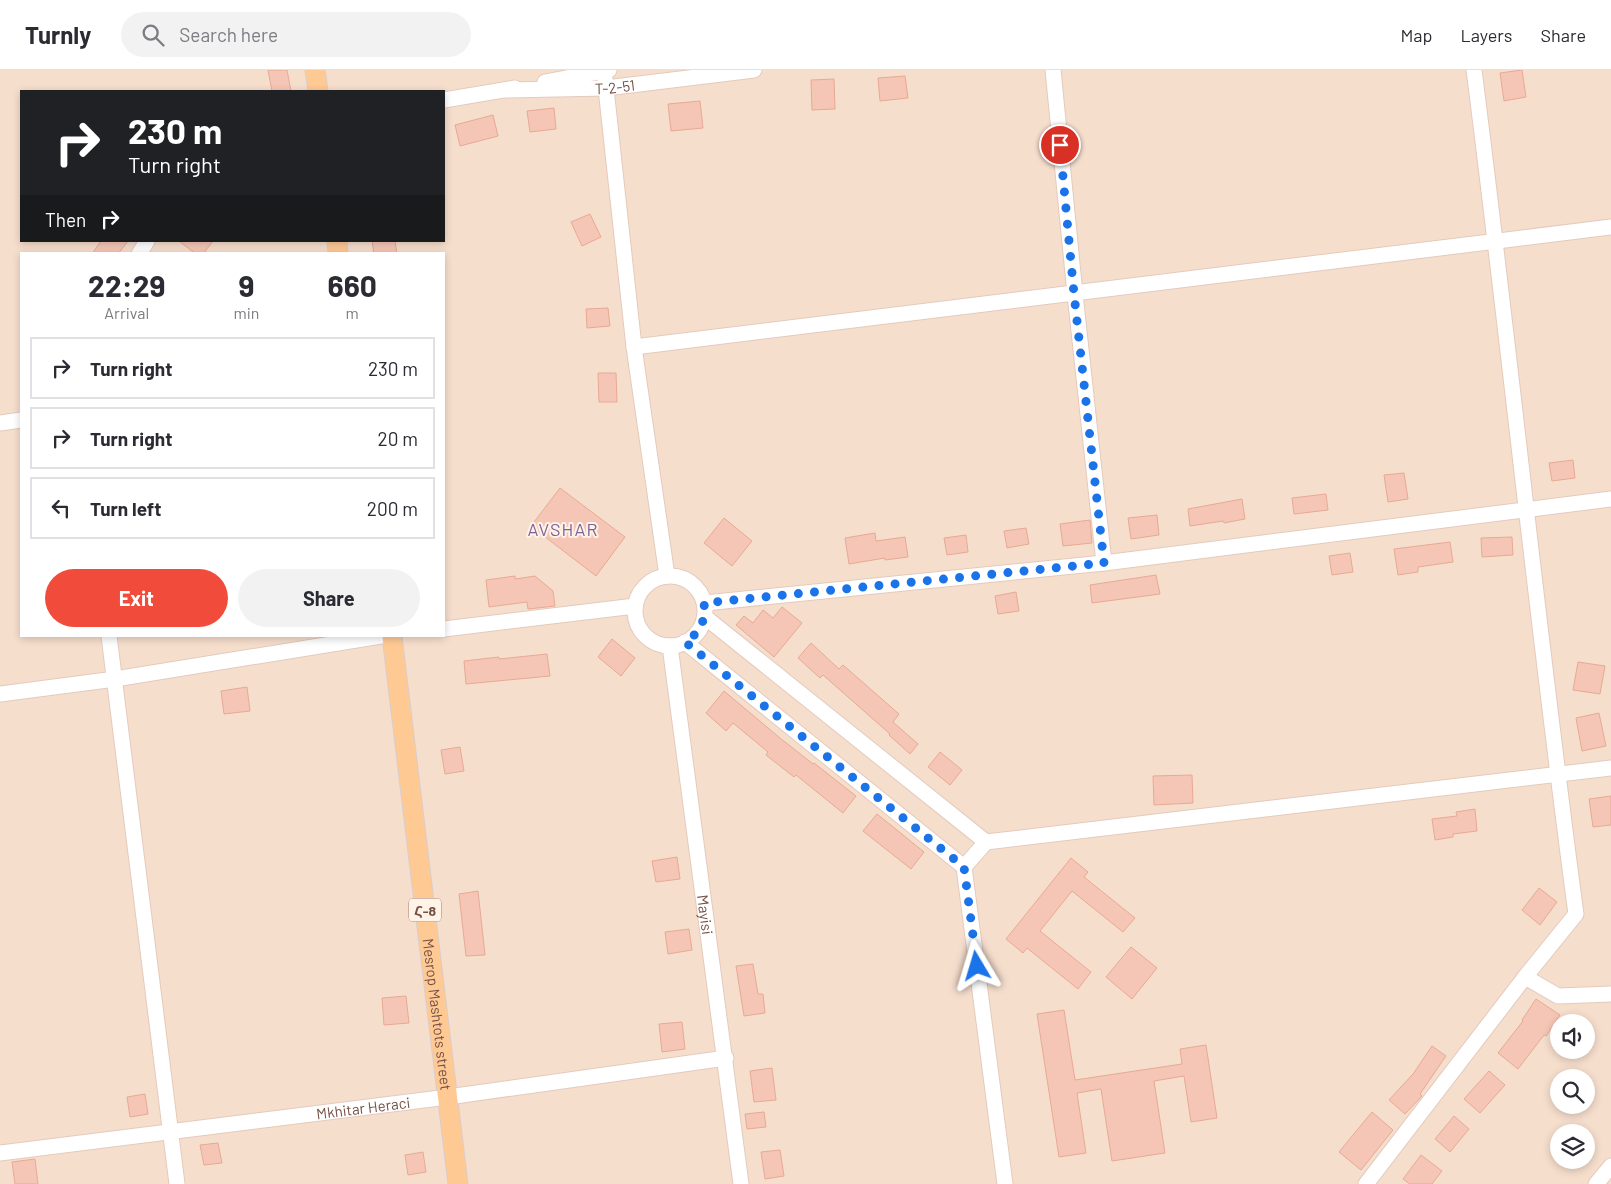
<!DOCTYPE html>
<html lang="en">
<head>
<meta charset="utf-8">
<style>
	body { margin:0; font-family:Barlow,"Noto Sans Armenian",sans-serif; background:#f2f2f3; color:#2b2b33; height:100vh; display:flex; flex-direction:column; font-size:19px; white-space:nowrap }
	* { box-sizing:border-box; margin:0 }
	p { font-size:16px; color:#7c7c81 }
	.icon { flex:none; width:28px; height:28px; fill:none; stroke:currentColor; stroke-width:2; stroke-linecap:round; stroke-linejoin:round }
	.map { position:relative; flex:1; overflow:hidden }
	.panel { position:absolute; left:20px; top:182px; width:425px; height:385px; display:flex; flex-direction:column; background:#fff; border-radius:0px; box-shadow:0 2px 8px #0003 }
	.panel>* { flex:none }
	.guide { position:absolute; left:20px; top:20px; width:425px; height:152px; border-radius:0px; box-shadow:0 2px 8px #0003; background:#202124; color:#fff; overflow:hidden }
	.controls { position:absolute; left:1550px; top:944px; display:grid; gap:10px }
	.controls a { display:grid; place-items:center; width:45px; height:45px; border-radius:50%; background:#fff; box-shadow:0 2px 8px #0003; font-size:25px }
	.pin { position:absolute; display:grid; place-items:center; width:42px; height:42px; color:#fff; margin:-21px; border:2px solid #fff; border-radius:50%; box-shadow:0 1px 5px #0007 }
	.me { position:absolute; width:55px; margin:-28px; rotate:353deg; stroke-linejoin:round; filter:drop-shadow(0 0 4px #0008) }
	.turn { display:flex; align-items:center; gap:18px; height:105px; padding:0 25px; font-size:22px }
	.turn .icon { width:65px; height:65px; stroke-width:2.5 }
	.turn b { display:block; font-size:35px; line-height:42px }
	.then { display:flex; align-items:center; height:48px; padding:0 25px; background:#0003; gap:10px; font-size:19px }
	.eta { display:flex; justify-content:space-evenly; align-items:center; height:85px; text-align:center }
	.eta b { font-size:30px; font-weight:700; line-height:35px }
	.primary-button { display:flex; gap:10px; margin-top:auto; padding:10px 25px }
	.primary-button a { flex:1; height:58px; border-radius:30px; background:#f04b3b; color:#fff; font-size:20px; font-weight:700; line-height:58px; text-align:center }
	.primary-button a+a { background:#f2f2f3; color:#2b2b33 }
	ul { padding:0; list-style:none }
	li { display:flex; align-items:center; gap:15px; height:62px; margin:0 10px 8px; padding:0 15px; border:2px solid #e1e1e2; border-radius:0px }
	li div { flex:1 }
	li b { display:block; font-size:19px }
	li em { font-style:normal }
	header { display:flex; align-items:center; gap:30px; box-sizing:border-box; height:70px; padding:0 25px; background:#fff; border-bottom:1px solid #e1e1e2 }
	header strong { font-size:24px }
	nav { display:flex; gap:28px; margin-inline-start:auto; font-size:18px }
	.search { width:350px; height:45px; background:#f2f2f3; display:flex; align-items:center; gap:12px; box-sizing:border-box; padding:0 18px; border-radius:28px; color:#7c7c81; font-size:19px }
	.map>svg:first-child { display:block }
	.residential { fill:#f6decd; fill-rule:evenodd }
	.building { fill:#f5c6b5; stroke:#e8a994 }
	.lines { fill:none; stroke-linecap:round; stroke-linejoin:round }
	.minor-casing { stroke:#e4cabd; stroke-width:17 }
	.major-casing { stroke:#d8cecb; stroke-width:21 }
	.minor { stroke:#fff; stroke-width:15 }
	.major { stroke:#ffc994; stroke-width:19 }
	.route { stroke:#1a73e8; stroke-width:9; stroke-dasharray:0 16.2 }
	.labels { text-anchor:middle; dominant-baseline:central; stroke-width:4; stroke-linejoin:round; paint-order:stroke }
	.shield { fill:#fff2e6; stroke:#9e8175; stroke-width:1 }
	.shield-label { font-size:14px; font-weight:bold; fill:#755045 }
	.street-label { font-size:15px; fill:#755045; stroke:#fff2e6 }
	.quarter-label { font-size:18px; letter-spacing:1px; fill:#7e6099; stroke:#fff2e6 }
</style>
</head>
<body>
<header>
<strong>Turnly</strong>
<div class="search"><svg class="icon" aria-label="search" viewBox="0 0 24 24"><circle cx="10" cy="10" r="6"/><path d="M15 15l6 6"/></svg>Search here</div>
<nav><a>Map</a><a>Layers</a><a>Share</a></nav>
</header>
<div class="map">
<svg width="1611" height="1114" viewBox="0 0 1611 1114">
	<rect width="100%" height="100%" fill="#feeddf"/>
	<!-- residential -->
	<path class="residential" d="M 0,0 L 1611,0 L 1611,1114 L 0,1114 ZM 21,21 L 444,21 L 444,171 L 21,171 ZM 21,184 L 444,184 L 444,566 L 21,566 ZM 1559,952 L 1586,952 L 1586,980 L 1559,980 ZM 1559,1008 L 1586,1008 L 1586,1035 L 1559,1035 ZM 1559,1062 L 1586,1062 L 1586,1090 L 1559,1090 Z"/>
	<!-- building -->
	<g class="building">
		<polygon points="268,0 287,0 291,21 272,21"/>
		<polygon points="1522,0 1526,27 1504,31 1500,3"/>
		<polygon points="905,6 908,28 880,31 878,8"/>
		<polygon points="834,9 835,39 812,40 811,10"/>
		<polygon points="700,31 703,58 671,61 668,34"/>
		<polygon points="554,38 556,59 530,62 527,41"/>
		<polygon points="493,45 498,66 460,76 455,55"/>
		<polygon points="590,144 601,167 582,176 571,152"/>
		<polygon points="101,171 128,171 118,184 92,184"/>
		<polygon points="179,171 213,171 203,184 196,184"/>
		<polygon points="372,171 395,171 397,184 374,184"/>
		<polygon points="608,238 610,256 587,258 586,239"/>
		<polygon points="598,303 616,303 617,332 599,332"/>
		<polygon points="1573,390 1575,408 1552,411 1549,393"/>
		<polygon points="1404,403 1408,429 1388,432 1384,405"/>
		<polygon points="560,418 625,467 596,506 531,456"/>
		<polygon points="1326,424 1328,440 1294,444 1292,428"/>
		<polygon points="1242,429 1245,449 1224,453 1223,451 1190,456 1188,439"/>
		<polygon points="1157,445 1159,465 1131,469 1128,448"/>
		<polygon points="724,448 752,471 732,496 704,473"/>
		<polygon points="1090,450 1092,473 1063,476 1060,454"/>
		<polygon points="1026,458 1029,474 1007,478 1004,461"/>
		<polygon points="875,463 876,471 905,467 908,487 885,490 885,488 849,494 845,468"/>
		<polygon points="966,465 968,482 947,485 944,468"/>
		<polygon points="1512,467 1513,485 1482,487 1481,468"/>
		<polygon points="1450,472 1453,492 1418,497 1418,502 1398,505 1394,479"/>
		<polygon points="1350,483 1353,502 1332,505 1329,486"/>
		<polygon points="1156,505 1160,524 1092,533 1090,515"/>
		<polygon points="515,506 515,509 535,506 553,521 555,536 528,539 527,532 489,537 486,510"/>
		<polygon points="1016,522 1019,541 998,544 995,526"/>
		<polygon points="782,537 802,553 774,587 736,555 744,546 753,553 763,540 773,548"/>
		<polygon points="612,569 635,588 621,606 598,587"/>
		<polygon points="811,573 839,599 843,595 899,644 893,652 918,674 910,684 889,665 890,664 823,605 820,608 798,588"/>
		<polygon points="547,584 550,606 466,614 464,591 499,587 499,589"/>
		<polygon points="1578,592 1605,596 1600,624 1573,620"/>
		<polygon points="247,617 250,641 224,644 221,621"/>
		<polygon points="724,621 780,668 813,694 814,693 856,726 843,743 796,705 794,707 766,685 768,682 733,653 726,661 706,643"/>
		<polygon points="1599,643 1606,676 1582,681 1576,648"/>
		<polygon points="460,677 464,701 445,704 441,680"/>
		<polygon points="940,682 962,700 950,715 928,697"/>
		<polygon points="1192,705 1193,733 1154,735 1153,706"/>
		<polygon points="1611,726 1611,755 1593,757 1589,729"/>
		<polygon points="1475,739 1477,761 1453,764 1453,767 1435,770 1432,749 1457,746 1456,742"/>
		<polygon points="877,744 924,782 911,799 863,761"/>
		<polygon points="677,787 680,809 656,812 652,791"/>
		<polygon points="1071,788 1088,802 1084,807 1135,848 1123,862 1072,821 1040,861 1091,902 1078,919 1027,878 1023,883 1006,869"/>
		<polygon points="1539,818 1557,832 1540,855 1522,840"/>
		<polygon points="478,821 485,885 466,886 459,824"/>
		<polygon points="689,859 692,880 668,884 665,862"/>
		<polygon points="1131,877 1157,898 1132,929 1106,907"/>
		<polygon points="753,894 758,924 763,924 765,943 744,946 736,896"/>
		<polygon points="406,926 409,953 384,955 382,928"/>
		<polygon points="1536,929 1560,945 1546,966 1544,965 1518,999 1498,983 1523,951 1522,950"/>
		<polygon points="1064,940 1075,1010 1182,994 1180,979 1206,975 1217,1048 1191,1052 1184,1006 1154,1011 1165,1083 1112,1091 1101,1019 1077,1023 1086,1083 1059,1087 1037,944"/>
		<polygon points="682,952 685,979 662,982 659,954"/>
		<polygon points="1432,976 1446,986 1420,1024 1422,1026 1405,1044 1389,1030 1413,1004"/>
		<polygon points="772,998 776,1030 754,1032 750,1001"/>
		<polygon points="1489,1001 1505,1015 1480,1043 1464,1029"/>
		<polygon points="145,1024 148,1044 130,1047 127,1027"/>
		<polygon points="764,1042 766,1057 747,1059 745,1044"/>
		<polygon points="1372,1042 1393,1060 1361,1100 1339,1082"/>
		<polygon points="1454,1046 1469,1059 1450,1082 1435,1069"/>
		<polygon points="218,1073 222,1093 204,1095 200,1075"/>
		<polygon points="780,1080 784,1106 765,1109 761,1082"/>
		<polygon points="423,1082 426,1102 408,1105 405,1085"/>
		<polygon points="1421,1085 1442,1101 1432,1114 1410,1114 1403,1109"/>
		<polygon points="35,1089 38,1114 15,1114 12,1092"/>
	</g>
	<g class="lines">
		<!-- minor casing -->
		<g class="minor-casing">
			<g id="minor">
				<polyline points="604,0 634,277 667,506"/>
				<polyline points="1053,0 1075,224 1104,493"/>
				<polyline points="545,12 609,0"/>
				<path id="s1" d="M 505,20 L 606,18 L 754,0"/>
				<polyline points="444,30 515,18"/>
				<polyline points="139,184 147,171"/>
				<polyline points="634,277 1611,157"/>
				<polyline points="0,353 21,350"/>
				<circle cx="670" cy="541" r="35"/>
				<polyline points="705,533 1104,493 1611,429"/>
				<polyline points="705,547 986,772"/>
				<polyline points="444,559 635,536"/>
				<polyline points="109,566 177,1114"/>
				<polyline points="685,572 964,797"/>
				<path id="s2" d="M 670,576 L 741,1114"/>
				<polyline points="0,624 115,609 381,566"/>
				<polyline points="1525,907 1558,926 1611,924"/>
				<path id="s3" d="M 0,1083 L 448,1027 L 726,988"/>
				<polyline points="1005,1114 964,797 986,772 1611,698"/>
				<path d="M 1366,1114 L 1525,907 L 1576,844 C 1538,563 1510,281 1474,0"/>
				<polyline points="1596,1114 1611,1096"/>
			</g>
		</g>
		<!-- major casing -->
		<g class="major-casing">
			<g id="major">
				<polyline points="315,0 318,21"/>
				<polyline points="337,171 338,184"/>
				<path id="s4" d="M 392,566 L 458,1114"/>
			</g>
		</g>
		<!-- minor -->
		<use href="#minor" class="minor"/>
		<!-- major -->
		<use href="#major" class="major"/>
	</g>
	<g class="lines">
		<!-- route -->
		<path class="route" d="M 977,896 L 964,797 L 685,572 C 700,563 706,551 704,533 L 1104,493 L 1074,224 L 1060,75"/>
	</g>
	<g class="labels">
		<!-- shield labels -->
		<rect class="shield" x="409" y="828.5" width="32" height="23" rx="4"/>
		<g class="shield-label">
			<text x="425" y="840">Հ-8</text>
		</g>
		<!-- street labels -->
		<g class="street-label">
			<text stroke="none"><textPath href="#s1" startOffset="110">T-2-51</textPath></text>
			<text stroke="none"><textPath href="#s2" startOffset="271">Mayisi</textPath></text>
			<text stroke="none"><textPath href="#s4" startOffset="381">Mesrop Mashtots street</textPath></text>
			<text stroke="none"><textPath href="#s3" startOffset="366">Mkhitar Heraci</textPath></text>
		</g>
		<!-- quarter labels -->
		<g class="quarter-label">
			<text x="563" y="459">AVSHAR</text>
		</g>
	</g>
</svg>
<div class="controls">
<a><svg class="icon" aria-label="sound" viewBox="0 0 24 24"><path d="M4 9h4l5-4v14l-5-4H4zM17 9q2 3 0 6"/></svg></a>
<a><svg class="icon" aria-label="search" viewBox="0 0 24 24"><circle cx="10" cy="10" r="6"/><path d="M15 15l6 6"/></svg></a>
<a><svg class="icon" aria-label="layers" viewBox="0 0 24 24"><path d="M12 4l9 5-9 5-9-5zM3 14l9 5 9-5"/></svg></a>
</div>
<div class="pin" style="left:1060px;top:75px;background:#d93025"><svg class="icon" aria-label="arrive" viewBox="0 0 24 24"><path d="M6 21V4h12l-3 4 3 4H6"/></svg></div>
<svg class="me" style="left:977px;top:896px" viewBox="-20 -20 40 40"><path d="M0-17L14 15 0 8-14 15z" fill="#1a73e8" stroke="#fff" stroke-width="4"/></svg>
<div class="guide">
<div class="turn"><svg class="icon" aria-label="right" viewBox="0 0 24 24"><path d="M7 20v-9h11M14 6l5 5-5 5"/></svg><div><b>230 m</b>Turn right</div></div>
<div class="then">Then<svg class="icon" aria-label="right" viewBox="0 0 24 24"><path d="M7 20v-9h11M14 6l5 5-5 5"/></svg></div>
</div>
<section class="panel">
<div class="eta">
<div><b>22:29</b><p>Arrival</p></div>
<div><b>9</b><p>min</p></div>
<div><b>660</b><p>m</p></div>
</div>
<ul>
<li><svg class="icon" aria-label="right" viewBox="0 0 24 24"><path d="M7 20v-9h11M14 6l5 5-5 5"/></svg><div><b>Turn right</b></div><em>230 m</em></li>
<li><svg class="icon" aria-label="right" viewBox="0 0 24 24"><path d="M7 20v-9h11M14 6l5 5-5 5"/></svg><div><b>Turn right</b></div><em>20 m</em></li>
<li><svg class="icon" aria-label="left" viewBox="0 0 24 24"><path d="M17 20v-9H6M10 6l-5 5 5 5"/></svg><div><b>Turn left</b></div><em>200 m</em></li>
</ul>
<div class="primary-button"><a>Exit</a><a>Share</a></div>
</section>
</div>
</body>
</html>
